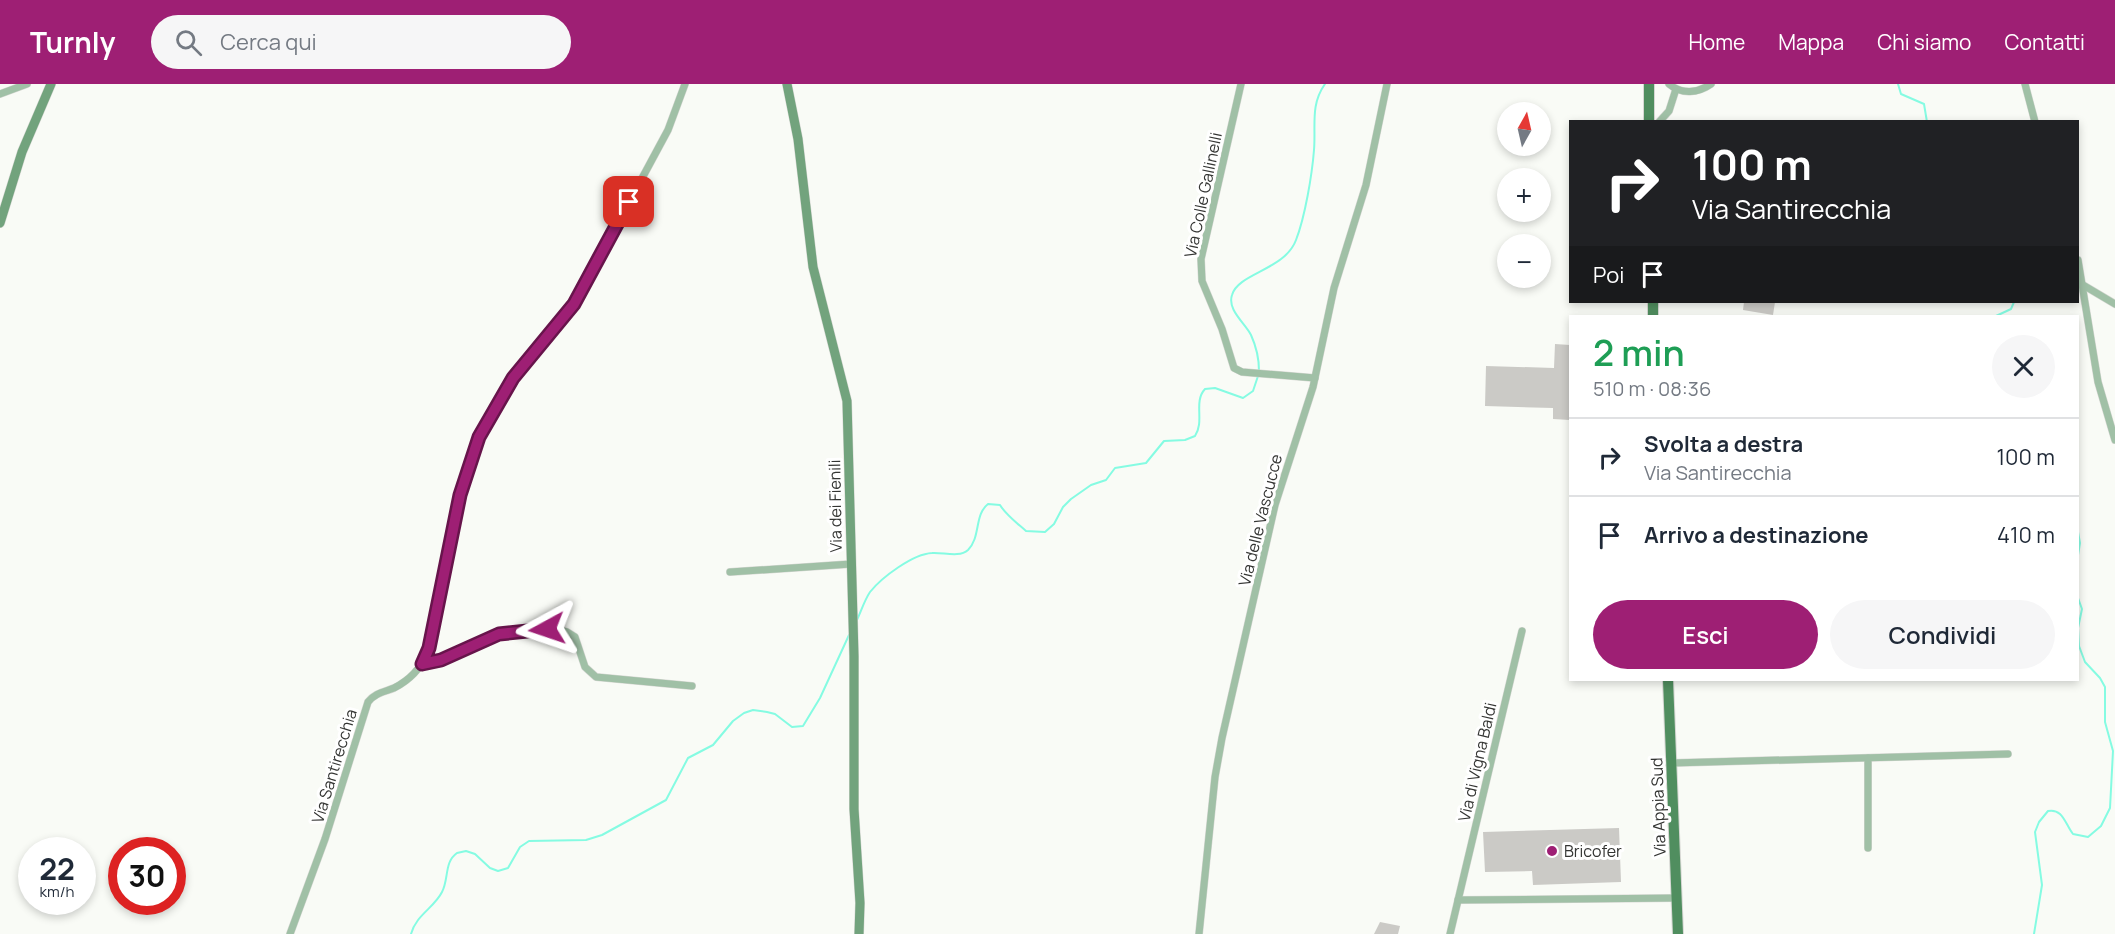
<!DOCTYPE html>
<html lang="it">
<head>
<meta charset="utf-8">
<style>
	body { margin:0; font-family:Manrope,sans-serif; background:#f6f6f7; color:#1f2937; height:100vh; display:flex; flex-direction:column; font-size:22px; white-space:nowrap }
	* { box-sizing:border-box; margin:0 }
	p { font-size:20px; color:#747a83 }
	.icon { flex:none; width:33px; height:33px; fill:none; stroke:currentColor; stroke-width:2; stroke-linecap:round; stroke-linejoin:round }
	.map { position:relative; flex:1; overflow:hidden }
	.side { position:absolute; left:1569px; top:231px; width:510px; height:366px; display:flex; flex-direction:column; background:#fff; border-radius:0px; box-shadow:0 3px 9px #0003 }
	.side>* { flex:none }
	.hud { position:absolute; left:1569px; top:36px; width:510px; height:183px; border-radius:0px; box-shadow:0 3px 9px #0003; background:#202124; color:#fff; overflow:hidden }
	.needle { width:39px; rotate:8deg }
	.buttons { position:absolute; left:1497px; top:18px; display:grid; gap:12px }
	.buttons a { display:grid; place-items:center; width:54px; height:54px; border-radius:50%; background:#fff; box-shadow:0 3px 9px #0003; font-size:30px }
	.speed { position:absolute; left:18px; top:753px; display:flex; gap:12px; font-size:30px; font-weight:700; text-align:center }
	.speed>* { display:grid; place-content:center; width:78px; height:78px; border-radius:50%; background:#fff; box-shadow:0 3px 9px #0003; line-height:1 }
	.speed small { font-size:15px; font-weight:400 }
	.speed .limit { border:9px solid #d22; background:#fff; color:#111 }
	.pin { position:absolute; display:grid; place-items:center; width:51px; height:51px; color:#fff; margin:-26px; border-radius:12px; box-shadow:0 3px 9px #0006 }
	.me { position:absolute; width:66px; margin:-33px; rotate:265deg; stroke-linejoin:round; filter:drop-shadow(0 0 4px #0008) }
	.turn { display:flex; align-items:center; gap:21px; height:126px; padding:0 24px; font-size:27px }
	.turn .icon { width:78px; height:78px; stroke-width:2.5 }
	.turn b { display:block; font-size:42px; line-height:51px }
	.then { display:flex; align-items:center; height:57px; padding:0 24px; background:#0003; gap:12px; font-size:22px }
	.round { display:grid; place-items:center; flex:none; width:63px; height:63px; border-radius:32px; background:#f6f6f7 }
	.overview { display:flex; align-items:center; justify-content:space-between; height:102px; padding:0 24px }
	h1 { font-size:36px; font-weight:600; line-height:45px; color:#1e9e55 }
	.action { display:flex; gap:12px; margin-top:auto; padding:12px 24px }
	.action a { flex:1; height:69px; border-radius:36px; background:#9e1f74; color:#fff; font-size:24px; font-weight:600; line-height:69px; text-align:center }
	.action a+a { background:#f6f6f7; color:#1f2937 }
	ul { padding:0; list-style:none }
	li { display:flex; align-items:center; gap:18px; height:78px; padding:0 24px; border-top:2px solid #e0e1e3 }
	li div { flex:1 }
	li b { display:block; font-size:22px }
	li em { font-style:normal }
	header { display:flex; align-items:center; gap:36px; box-sizing:border-box; height:84px; padding:0 30px; background:#9e1f74; color:#fff }
	header strong { font-size:28px }
	nav { display:flex; gap:33px; margin-inline-start:auto; font-size:21px }
	.search { width:420px; height:54px; background:#f6f6f7; display:flex; align-items:center; gap:15px; box-sizing:border-box; padding:0 21px; border-radius:33px; color:#747a83; font-size:22px }
	.map>svg:first-child { display:block }
	.lines { fill:none; stroke-linecap:round; stroke-linejoin:round }
	.stream { stroke:#85fbe2; stroke-width:2 }
	.building { fill:#cbcac6 }
	.street-casing { stroke:#d6d7d3; stroke-width:8 }
	.secondary-casing { stroke:#d6d7d3; stroke-width:10 }
	.primary-casing { stroke:#d6d7d3; stroke-width:12 }
	.street { stroke:#a0c0a6; stroke-width:7 }
	.secondary { stroke:#72a37d; stroke-width:9 }
	.primary { stroke:#508e5f; stroke-width:10 }
	.route-casing { stroke:#67144b; stroke-width:15 }
	.route { stroke:#9e1f74; stroke-width:10 }
	.poi-dot { fill:#9e1f74; stroke:#fff; stroke-width:2 }
	.labels { text-anchor:middle; dominant-baseline:central; stroke-width:6; stroke-linejoin:round; paint-order:stroke }
	.street-label { font-size:16px; fill:#343533; stroke:#fff }
	.poi-label { font-size:16px; fill:#343533; stroke:#fff; text-anchor:start }
</style>
</head>
<body>
<header>
<strong>Turnly</strong>
<div class="search"><svg class="icon" aria-label="search" viewBox="0 0 24 24"><circle cx="10" cy="10" r="6"/><path d="M15 15l6 6"/></svg>Cerca qui</div>
<nav><a>Home</a><a>Mappa</a><a>Chi siamo</a><a>Contatti</a></nav>
</header>
<div class="map">
<svg width="2115" height="850" viewBox="0 0 2115 850">
	<rect width="100%" height="100%" fill="#f9fbf6"/>
	<g class="lines">
		<!-- stream -->
		<g class="stream">
			<polyline points="1898,0 1901,10 1924,20 1927,38"/>
			<polyline points="1996,232 2011,225 2014,218"/>
			<path d="M 1259,287 C 1259,275 1256,262 1251,251 C 1245,239 1227,226 1232,211 C 1238,189 1285,186 1296,156 C 1305,133 1312,91 1314,66 C 1316,42 1310,21 1325,0"/>
			<polyline points="2078,448 2080,459 2078,471"/>
			<path d="M 856,538 C 861,528 864,517 870,508 C 882,493 913,470 932,469 C 943,468 959,474 968,466 C 981,453 974,431 988,420 L 1000,421 C 1006,431 1017,439 1026,447 L 1045,448 L 1054,440 L 1063,423 L 1071,415 L 1091,401 L 1106,396 L 1115,384 L 1146,379 L 1164,357 L 1185,356 L 1195,352 C 1205,337 1193,318 1205,305 L 1215,304 L 1243,314 L 1253,307 L 1258,292"/>
			<path d="M 411,850 C 416,831 434,824 442,808 C 449,795 444,778 457,769 L 466,767 L 475,770 L 490,784 L 498,787 L 508,784 L 520,763 L 529,757 L 586,756 L 602,751 L 666,716 L 688,674 L 713,661 L 733,637 L 744,629 L 753,626 L 767,628 L 775,630 L 792,643 L 803,642 L 820,614 L 849,551"/>
			<path d="M 2034,850 L 2042,801 L 2035,748 L 2039,738 L 2048,727 C 2063,724 2065,740 2073,750 L 2088,753 L 2101,742 L 2110,724 L 2113,667 L 2105,638 L 2105,603 L 2100,594 L 2085,578 L 2079,562 L 2078,544 L 2082,525 L 2078,514"/>
		</g>
	</g>
	<!-- building -->
	<g class="building">
		<polygon points="1744,218 1775,218 1773,231 1743,226"/>
		<polygon points="1555,260 1570,261 1570,336 1553,335 1553,324 1485,322 1486,282 1554,284"/>
		<polygon points="1619,744 1621,798 1533,801 1532,787 1485,788 1483,748"/>
		<polygon points="1380,838 1400,842 1398,850 1374,850"/>
	</g>
	<g class="lines">
		<!-- street casing -->
		<g class="street-casing">
			<g id="street">
				<polyline points="1241,0 1201,175 1202,197 1222,245 1234,284 1242,288 1315,294"/>
				<path d="M 1669,0 C 1682,11 1698,9 1711,0"/>
				<polyline points="2025,0 2035,38"/>
				<polyline points="0,10 27,0"/>
				<polyline points="1659,38 1669,27 1676,5"/>
				<polyline points="2078,176 2098,298 2115,356"/>
				<polyline points="2083,201 2115,220"/>
				<polyline points="730,488 851,480"/>
				<polyline points="422,580 440,576 499,550 555,545 567,548 575,553 585,583 596,593 692,602"/>
				<polyline points="1868,674 1868,764"/>
				<polyline points="1672,679 2008,670"/>
				<polyline points="1458,816 1677,814"/>
				<path d="M 290,850 L 325,755 L 368,618 C 375,609 384,608 394,604 C 410,596 421,584 428,568 L 460,411 L 479,353 L 513,294 L 577,215 L 668,46 L 685,0"/>
				<polyline points="1199,850 1215,693 1222,654 1275,421 1313,303 1334,204 1366,101 1387,0"/>
				<polyline points="1450,850 1522,547"/>
			</g>
		</g>
		<!-- secondary casing -->
		<g class="secondary-casing">
			<g id="secondary">
				<polyline points="787,0 798,55 813,183 847,317 854,572 854,725 860,819 859,850"/>
				<polyline points="0,139 22,68 51,0"/>
			</g>
		</g>
		<!-- primary casing -->
		<g class="primary-casing">
			<g id="primary">
				<polyline points="1649,0 1649,38"/>
				<polyline points="1653,218 1653,232"/>
				<polyline points="1668,596 1678,850"/>
			</g>
		</g>
		<!-- street -->
		<use href="#street" class="street"/>
		<!-- secondary -->
		<use href="#secondary" class="secondary"/>
		<!-- primary -->
		<use href="#primary" class="primary"/>
	</g>
	<g class="lines">
		<!-- route casing -->
		<g class="route-casing">
			<polyline id="route" points="547,545 499,550 441,576 422,580 429,564 460,411 479,353 513,294 574,220 629,118"/>
		</g>
		<!-- route -->
		<use href="#route" class="route"/>
	</g>
	<!-- markers -->
	<circle class="poi-dot" cx="1552" cy="767" r="6"/>
	<g class="labels">
		<!-- street labels -->
		<g class="street-label">
			<text transform="translate(1203 111) rotate(-78)">Via Colle Gallinelli</text>
			<text transform="translate(835 422) rotate(-91)">Via dei Fienili</text>
			<text transform="translate(1260 436) rotate(-76)">Via delle Vascucce</text>
			<text transform="translate(1477 678) rotate(-77)">Via di Vigna Baldi</text>
			<text transform="translate(334 682) rotate(-73)">Via Santirecchia</text>
			<text transform="translate(1658 723) rotate(-92)">Via Appia Sud</text>
		</g>
		<!-- poi labels -->
		<g class="poi-label">
			<text x="1564" y="767">Bricofer</text>
		</g>
	</g>
</svg>
<div class="buttons">
<a><svg class="needle" viewBox="-14 -14 28 28"><path d="M0-13l5 13h-10z" fill="#e53935"/><path d="M0 13l5-13h-10z" fill="#747a83"/></svg></a>
<a>+</a>
<a>−</a>
</div>
<div class="speed"><div>22<small>km/h</small></div><div class="limit">30</div></div>
<div class="pin" style="left:629px;top:118px;background:#d93025"><svg class="icon" aria-label="arrive" viewBox="0 0 24 24"><path d="M6 21V4h12l-3 4 3 4H6"/></svg></div>
<svg class="me" style="left:547px;top:545px" viewBox="-20 -20 40 40"><path d="M0-17L14 15 0 8-14 15z" fill="#9e1f74" stroke="#fff" stroke-width="4"/></svg>
<div class="hud">
<div class="turn"><svg class="icon" aria-label="right" viewBox="0 0 24 24"><path d="M7 20v-9h11M14 6l5 5-5 5"/></svg><div><b>100 m</b>Via Santirecchia</div></div>
<div class="then">Poi<svg class="icon" aria-label="arrive" viewBox="0 0 24 24"><path d="M6 21V4h12l-3 4 3 4H6"/></svg></div>
</div>
<section class="side">
<div class="overview"><div><h1>2 min</h1><p>510 m · 08:36</p></div><a class="round"><svg class="icon" aria-label="close" viewBox="0 0 24 24"><path d="M6 6l12 12M18 6L6 18"/></svg></a></div>
<ul>
<li><svg class="icon" aria-label="right" viewBox="0 0 24 24"><path d="M7 20v-9h11M14 6l5 5-5 5"/></svg><div><b>Svolta a destra</b><p>Via Santirecchia</p></div><em>100 m</em></li>
<li><svg class="icon" aria-label="arrive" viewBox="0 0 24 24"><path d="M6 21V4h12l-3 4 3 4H6"/></svg><div><b>Arrivo a destinazione</b></div><em>410 m</em></li>
</ul>
<div class="action"><a>Esci</a><a>Condividi</a></div>
</section>
</div>
</body>
</html>
